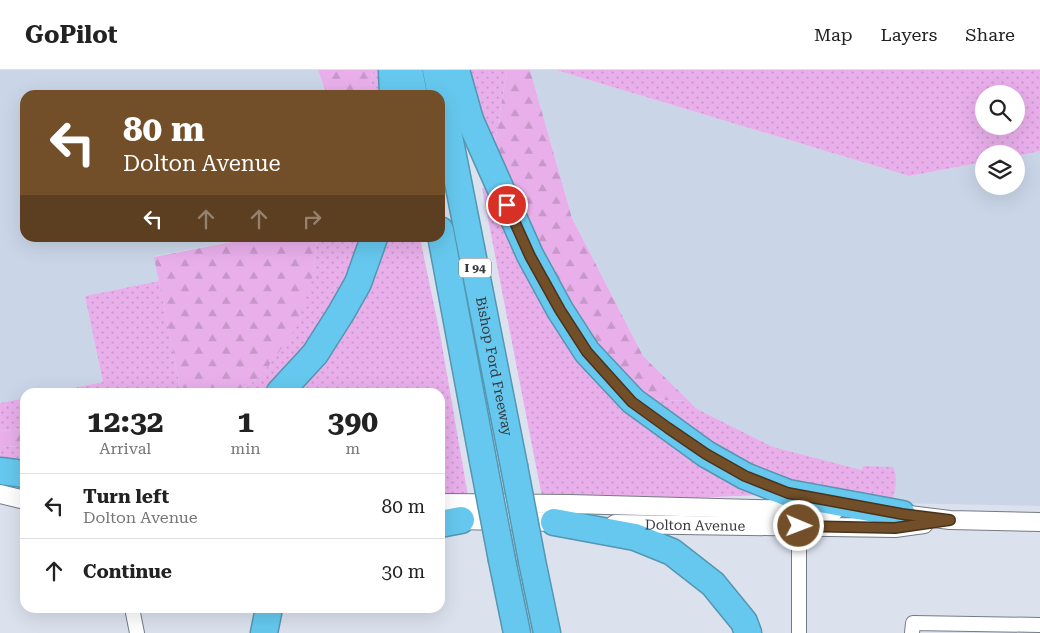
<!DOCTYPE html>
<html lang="en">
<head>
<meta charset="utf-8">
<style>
	body { margin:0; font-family:"Roboto Serif",serif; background:#f6f6f6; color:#222; height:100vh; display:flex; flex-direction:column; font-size:19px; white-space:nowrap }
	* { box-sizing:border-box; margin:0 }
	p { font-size:16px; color:#767676 }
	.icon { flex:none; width:28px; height:28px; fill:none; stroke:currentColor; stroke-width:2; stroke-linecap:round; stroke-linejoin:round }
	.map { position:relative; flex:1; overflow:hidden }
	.drawer { position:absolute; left:20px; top:318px; width:425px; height:225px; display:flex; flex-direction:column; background:#fff; border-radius:15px; box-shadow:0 5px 20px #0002 }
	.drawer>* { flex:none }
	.banner { position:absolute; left:20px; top:20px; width:425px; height:152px; border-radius:15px; box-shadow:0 5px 20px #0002; background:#734f29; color:#fff; overflow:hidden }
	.controls { position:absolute; left:975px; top:15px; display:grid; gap:10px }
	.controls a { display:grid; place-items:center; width:50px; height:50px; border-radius:50%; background:#fff; box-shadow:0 5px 20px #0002; font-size:25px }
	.pin { position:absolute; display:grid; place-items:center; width:42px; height:42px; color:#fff; margin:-21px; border:2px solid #fff; border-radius:50%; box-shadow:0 1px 5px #0007 }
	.me { position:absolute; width:55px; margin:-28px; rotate:91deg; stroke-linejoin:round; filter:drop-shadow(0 0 4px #0008) }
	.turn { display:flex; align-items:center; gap:18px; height:105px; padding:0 20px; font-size:22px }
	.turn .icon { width:65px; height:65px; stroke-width:2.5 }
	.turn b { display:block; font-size:35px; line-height:42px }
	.lanes { display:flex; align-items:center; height:48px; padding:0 20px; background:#0003; justify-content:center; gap:25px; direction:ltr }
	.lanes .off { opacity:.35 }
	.eta { display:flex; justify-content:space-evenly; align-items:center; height:85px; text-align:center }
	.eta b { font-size:30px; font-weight:700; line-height:35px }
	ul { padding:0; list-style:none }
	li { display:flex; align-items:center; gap:15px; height:65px; padding:0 20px; border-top:1px solid #e0e0e0 }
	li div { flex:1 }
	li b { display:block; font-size:19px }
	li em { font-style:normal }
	header { display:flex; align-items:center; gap:30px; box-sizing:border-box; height:70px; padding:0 25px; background:#fff; border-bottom:1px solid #e0e0e0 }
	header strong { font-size:24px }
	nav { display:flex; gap:28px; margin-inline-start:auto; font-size:18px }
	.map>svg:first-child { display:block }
	.built { fill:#cad6e8 }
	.grass { fill:url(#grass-dots); fill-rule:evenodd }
	.forest { fill:url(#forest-firs) }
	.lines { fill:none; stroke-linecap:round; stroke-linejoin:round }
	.minor-casing { stroke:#757b85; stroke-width:16 }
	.tertiary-casing { stroke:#757b85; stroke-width:20 }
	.motorway-casing { stroke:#5596b0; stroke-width:29 }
	.minor { stroke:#fff; stroke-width:14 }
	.tertiary { stroke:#fff; stroke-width:18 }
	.motorway { stroke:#66c8ee; stroke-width:26 }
	.motorway-bridge-casing { stroke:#5596b0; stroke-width:29; stroke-linecap:butt }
	.motorway-bridge { stroke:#66c8ee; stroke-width:26 }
	.route-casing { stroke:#4b331b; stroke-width:12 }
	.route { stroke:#734f29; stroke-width:9 }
	.labels { text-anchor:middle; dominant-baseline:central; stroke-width:5; stroke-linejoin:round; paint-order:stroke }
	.shield { fill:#fff; stroke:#727477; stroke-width:1 }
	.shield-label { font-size:12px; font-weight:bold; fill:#36393d }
	.street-label { font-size:14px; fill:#36393d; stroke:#fff }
</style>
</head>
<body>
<header>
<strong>GoPilot</strong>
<nav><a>Map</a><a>Layers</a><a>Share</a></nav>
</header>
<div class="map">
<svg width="1040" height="563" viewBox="0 0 1040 563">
	<defs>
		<pattern id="grass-dots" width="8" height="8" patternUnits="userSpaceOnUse" patternTransform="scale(1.25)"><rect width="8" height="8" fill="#e9afeb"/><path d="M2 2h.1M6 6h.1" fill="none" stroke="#c897ca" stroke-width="1.8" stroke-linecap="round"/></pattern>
		<pattern id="forest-firs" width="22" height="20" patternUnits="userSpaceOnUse" patternTransform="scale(1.25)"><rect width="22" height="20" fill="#e9afeb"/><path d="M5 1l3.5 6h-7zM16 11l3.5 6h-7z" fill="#c897ca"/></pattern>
	</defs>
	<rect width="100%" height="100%" fill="#dbe2ee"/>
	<!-- built -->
	<g class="built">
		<polygon points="0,0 318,0 327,25 25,25 25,168 252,168 155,186 159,211 86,226 103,312 53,322 25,322 25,328 0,333"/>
		<polygon points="530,0 556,0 909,106 984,92 984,116 1016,116 1016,86 1040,81 1040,436 890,433 862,400 773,377 697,339 643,286 572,148"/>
	</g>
	<!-- grass -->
	<g class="grass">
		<polygon points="373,0 380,0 382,25 370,25"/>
		<polygon points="463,0 507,0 493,84"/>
		<path d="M 556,0 L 1040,0 L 1040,81 L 1016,86 L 1016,84 L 984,84 L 984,92 L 909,106 ZM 984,24 L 1016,24 L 1016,56 L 984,56 Z"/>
		<polygon points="487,117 561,258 760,425 649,430 542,427 482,118"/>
		<polygon points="317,168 363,168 340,230 311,280 270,319 265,322 241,322 264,302 313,205"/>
		<polygon points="382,168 420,168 440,264 468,426 440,426 440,322 291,322"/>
		<polygon points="159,211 181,322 53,322 103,312 85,226"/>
		<polygon points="25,328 25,359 0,361 0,333"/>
		<path d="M 644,329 L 689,331 L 697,339 L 773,377 L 862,400 L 863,396 L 893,397 C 898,407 896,424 890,433 L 797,415 L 723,385 Z"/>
		<polygon points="25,376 25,389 0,387 0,377"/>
	</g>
	<!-- forest -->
	<g class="forest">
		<polygon points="318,0 373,0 370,25 327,25"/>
		<polygon points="507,0 530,0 572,148 643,286 689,331 644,329 590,268 566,230 493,84"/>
		<polygon points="252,168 317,168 313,205 295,260 264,302 241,322 181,322 154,187"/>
		<polygon points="25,359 25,376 0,377 0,361"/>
	</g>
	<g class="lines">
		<!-- minor casing -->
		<g class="minor-casing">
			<g id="minor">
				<polyline points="132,538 137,563"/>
				<polyline points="799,563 799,449"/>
				<polyline points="912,563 913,553 1040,555"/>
			</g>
		</g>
		<!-- tertiary casing -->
		<g class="tertiary-casing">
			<g id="tertiary">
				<polyline points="0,424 25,430"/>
				<polyline points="440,433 570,434 834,441"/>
				<polyline points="893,443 950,450 1040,452"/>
				<polyline points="450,450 564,452"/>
				<path id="s1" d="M 615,454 L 895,458 L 924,454"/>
			</g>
		</g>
		<!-- motorway casing -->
		<g class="motorway-casing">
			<g id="motorway">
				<polyline points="392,0 393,25"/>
				<polyline points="409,0 414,25"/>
				<path id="s2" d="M 436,0 L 514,396"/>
				<polyline points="456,0 470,50 530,185 560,240 587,282 633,331 706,384 745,406 788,423 902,444"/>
				<polyline points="440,160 484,396"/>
				<polyline points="280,322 315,284 341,243 358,213 374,168"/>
				<polyline points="0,401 25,404"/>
				<polyline points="554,452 635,467 672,482 713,514 744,552 748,563"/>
				<polyline points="440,454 461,450"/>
				<polyline points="502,490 517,563"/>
				<polyline points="532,491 547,563"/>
				<polyline points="264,563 269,538"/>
			</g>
		</g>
		<!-- minor -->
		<use href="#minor" class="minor"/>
		<!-- tertiary -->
		<use href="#tertiary" class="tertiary"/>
		<!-- motorway -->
		<use href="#motorway" class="motorway"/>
		<!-- motorway-bridge casing -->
		<g class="motorway-bridge-casing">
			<g id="motorway-bridge">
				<polyline points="484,396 502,490"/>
				<polyline points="514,396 532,491"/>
			</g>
		</g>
		<!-- motorway-bridge -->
		<use href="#motorway-bridge" class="motorway-bridge"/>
	</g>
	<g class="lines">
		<!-- route casing -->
		<g class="route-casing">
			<polyline id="route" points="507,135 530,186 560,240 587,282 632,332 668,358 706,384 745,406 788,423 902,444 950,450 895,458 799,456"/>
		</g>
		<!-- route -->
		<use href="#route" class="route"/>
	</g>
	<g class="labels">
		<!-- shield labels -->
		<rect class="shield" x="459" y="188.5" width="32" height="19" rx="4"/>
		<g class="shield-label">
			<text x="475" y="198">I 94</text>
		</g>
		<!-- street labels -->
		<g class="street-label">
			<text stroke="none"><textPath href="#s2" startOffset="302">Bishop Ford Freeway</textPath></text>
			<text stroke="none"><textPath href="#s1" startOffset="80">Dolton Avenue</textPath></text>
		</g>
	</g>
</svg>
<div class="controls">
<a><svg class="icon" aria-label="search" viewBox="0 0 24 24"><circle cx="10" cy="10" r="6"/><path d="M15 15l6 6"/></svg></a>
<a><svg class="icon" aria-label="layers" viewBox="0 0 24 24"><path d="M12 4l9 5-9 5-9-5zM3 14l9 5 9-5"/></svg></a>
</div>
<div class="pin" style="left:507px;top:135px;background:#d93025"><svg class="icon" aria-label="arrive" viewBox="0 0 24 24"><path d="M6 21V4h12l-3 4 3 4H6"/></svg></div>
<svg class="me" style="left:799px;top:456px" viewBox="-20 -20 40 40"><circle r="17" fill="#734f29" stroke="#fff" stroke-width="3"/><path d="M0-11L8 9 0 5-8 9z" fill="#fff"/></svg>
<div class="banner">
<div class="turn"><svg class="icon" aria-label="left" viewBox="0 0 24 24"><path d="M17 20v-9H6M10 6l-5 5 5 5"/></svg><div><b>80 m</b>Dolton Avenue</div></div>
<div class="lanes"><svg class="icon" aria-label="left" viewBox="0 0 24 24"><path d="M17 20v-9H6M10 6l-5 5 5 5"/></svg><svg class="icon off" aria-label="ahead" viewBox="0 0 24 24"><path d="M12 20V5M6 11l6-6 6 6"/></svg><svg class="icon off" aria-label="ahead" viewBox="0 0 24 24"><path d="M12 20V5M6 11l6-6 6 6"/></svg><svg class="icon off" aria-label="right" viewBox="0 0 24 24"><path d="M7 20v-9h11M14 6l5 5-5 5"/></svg></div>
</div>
<section class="drawer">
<div class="eta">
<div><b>12:32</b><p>Arrival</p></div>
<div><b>1</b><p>min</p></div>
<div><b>390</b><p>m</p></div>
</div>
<ul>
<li><svg class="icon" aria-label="left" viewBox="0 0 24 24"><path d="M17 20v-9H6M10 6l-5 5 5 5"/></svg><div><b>Turn left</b><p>Dolton Avenue</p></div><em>80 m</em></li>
<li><svg class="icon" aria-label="ahead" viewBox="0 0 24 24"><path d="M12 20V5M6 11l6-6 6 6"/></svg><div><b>Continue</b></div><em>30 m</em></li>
</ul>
</section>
</div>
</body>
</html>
